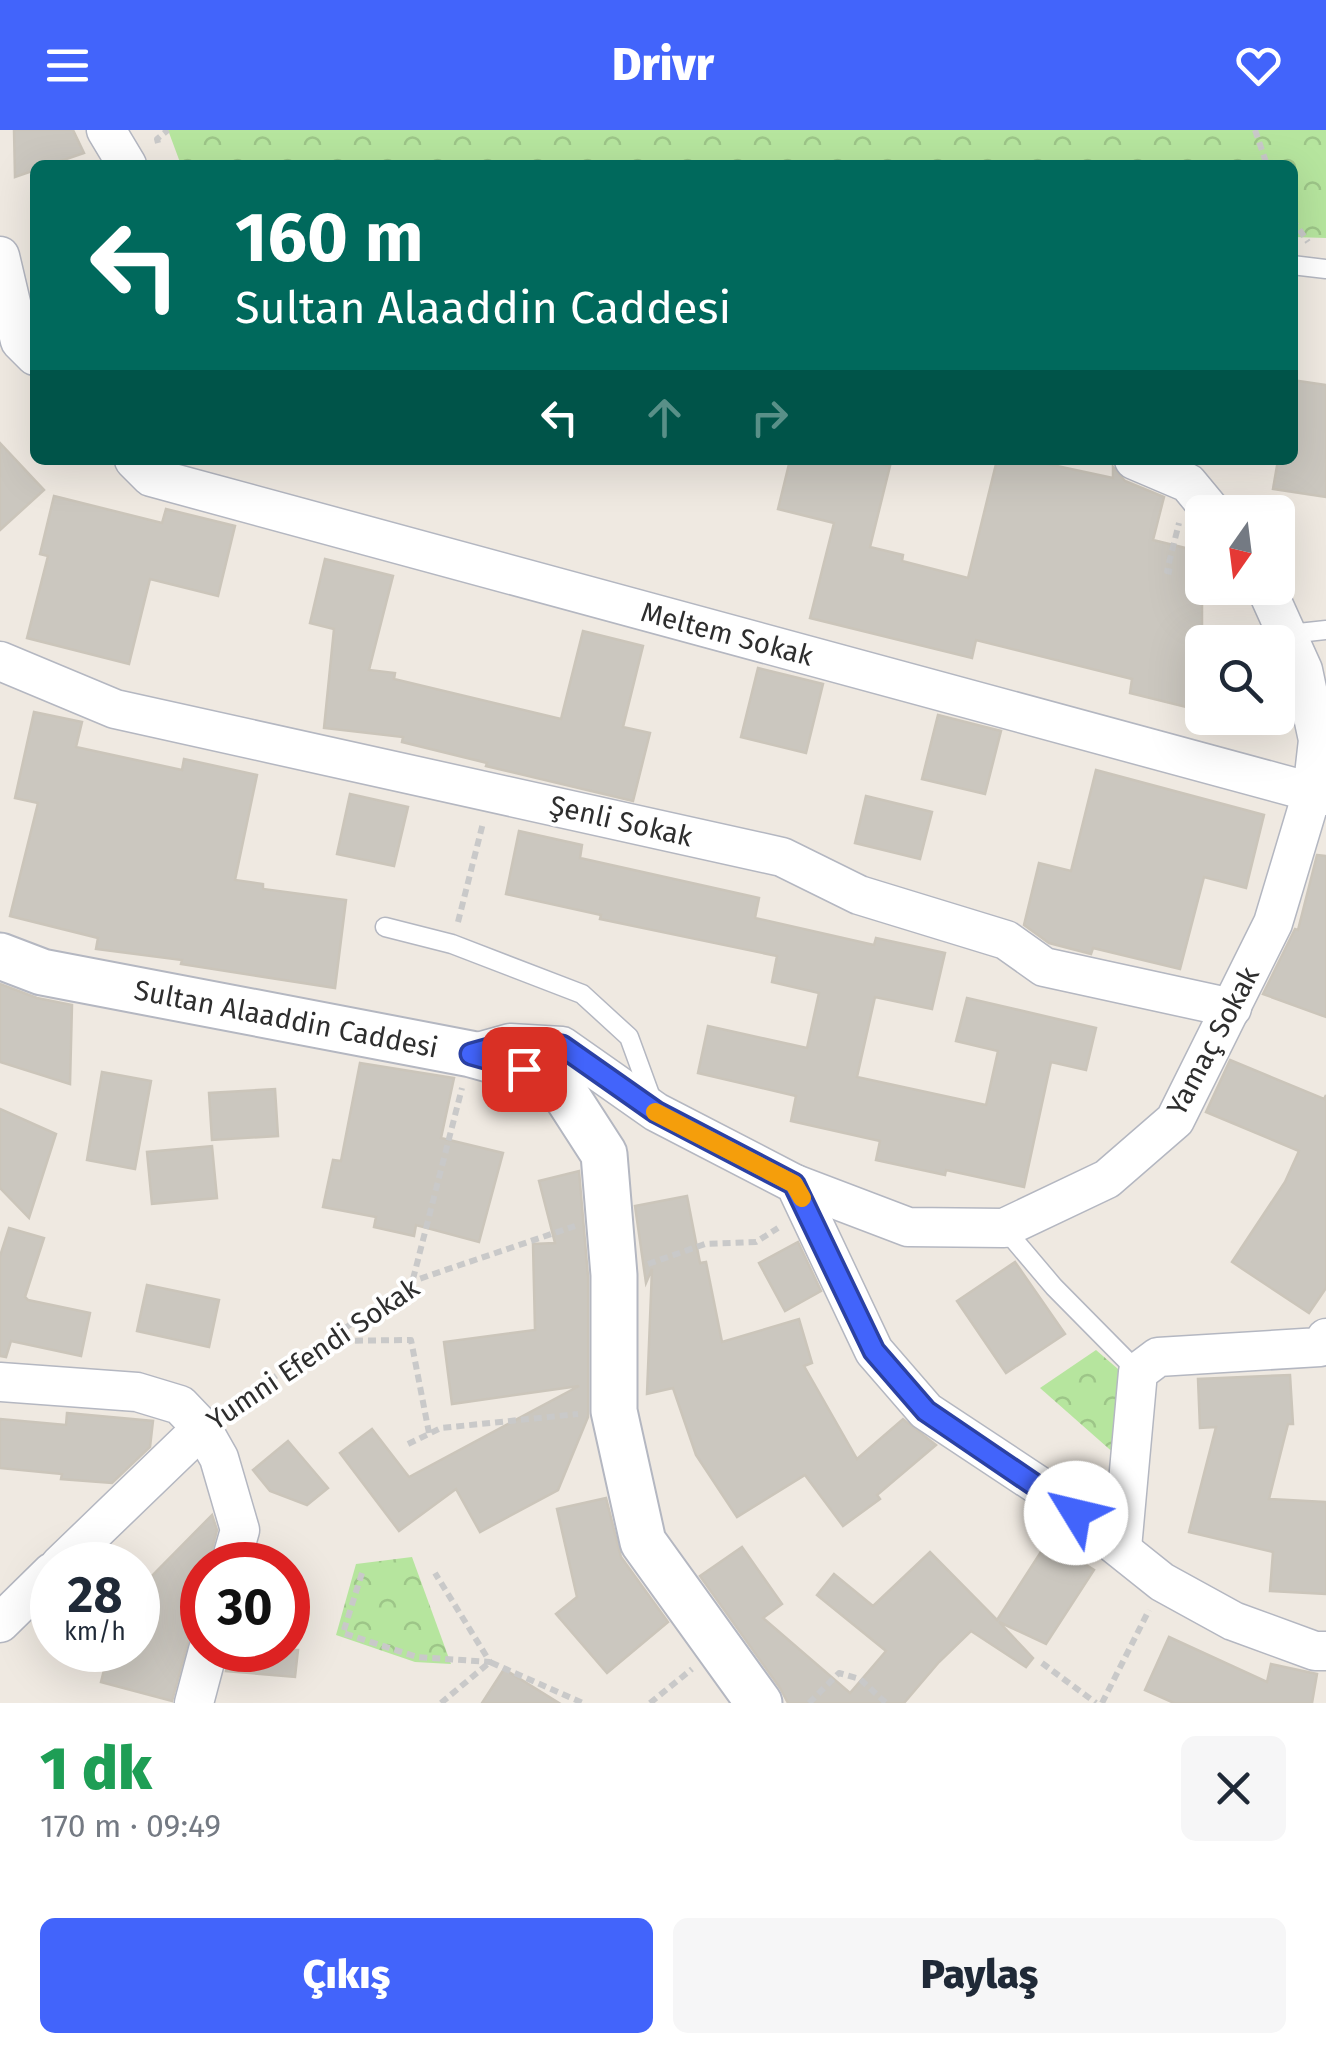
<!DOCTYPE html>
<html lang="tr">
<head>
<meta charset="utf-8">
<style>
	body { margin:0; font-family:"Fira Sans",sans-serif; background:#f6f6f7; color:#1f2937; height:100vh; display:flex; flex-direction:column; font-size:38px; white-space:nowrap }
	* { box-sizing:border-box; margin:0 }
	p { font-size:32px; color:#747a83 }
	.icon { flex:none; width:55px; height:55px; fill:none; stroke:currentColor; stroke-width:2; stroke-linecap:round; stroke-linejoin:round }
	.map { position:relative; height:1573px; overflow:hidden }
	.side { display:flex; flex-direction:column; background:#fff; flex:1 }
	.side>* { flex:none }
	.top-card { position:absolute; left:30px; top:30px; width:1268px; height:305px; border-radius:15px; box-shadow:0 10px 40px #0002; background:#00695c; color:#fff; overflow:hidden }
	.needle { width:65px; rotate:194deg }
	.controls { position:absolute; left:1185px; top:365px; display:grid; gap:20px }
	.controls a { display:grid; place-items:center; width:110px; height:110px; border-radius:15px; background:#fff; box-shadow:0 10px 40px #0002; font-size:50px }
	.speed { position:absolute; left:30px; top:1412px; display:flex; gap:20px; font-size:50px; font-weight:700; text-align:center }
	.speed>* { display:grid; place-content:center; width:130px; height:130px; border-radius:50%; background:#fff; box-shadow:0 10px 40px #0002; line-height:1 }
	.speed small { font-size:25px; font-weight:400 }
	.speed .limit { border:15px solid #d22; background:#fff; color:#111 }
	.pin { position:absolute; display:grid; place-items:center; width:85px; height:85px; color:#fff; margin:-42px; border-radius:20px; box-shadow:0 5px 15px #0006 }
	.me { position:absolute; width:110px; margin:-55px; rotate:306deg; stroke-linejoin:round; filter:drop-shadow(0 0 8px #0008) }
	.turn { display:flex; align-items:center; gap:35px; height:210px; padding:0 40px; font-size:45px }
	.turn .icon { width:130px; height:130px; stroke-width:2.5 }
	.turn b { display:block; font-size:70px; line-height:85px }
	.lanes { display:flex; align-items:center; height:95px; padding:0 40px; background:#0003; justify-content:center; gap:50px; direction:ltr }
	.lanes .off { opacity:.35 }
	.round { display:grid; place-items:center; flex:none; width:105px; height:105px; border-radius:15px; background:#f6f6f7 }
	.overview { display:flex; align-items:center; justify-content:space-between; height:170px; padding:0 40px }
	h1 { font-size:60px; font-weight:800; line-height:75px; color:#1e9e55 }
	.primary-button { display:flex; gap:20px; margin-top:auto; padding:20px 40px }
	.primary-button a { flex:1; height:115px; border-radius:15px; background:#4264fb; color:#fff; font-size:40px; font-weight:800; line-height:115px; text-align:center }
	.primary-button a+a { background:#f6f6f7; color:#1f2937 }
	header { display:flex; justify-content:space-between; align-items:center; height:130px; padding:0 40px; background:#4264fb; color:#fff; font-size:45px; font-weight:800 }
	.map>svg:first-child { display:block }
	.forest { fill:url(#forest-crowns) }
	.building { fill:#cbc7bf; stroke:#cbc5ba; stroke-width:2.5 }
	.lines { fill:none; stroke-linecap:round; stroke-linejoin:round }
	.service-casing { stroke:#b4b7c1; stroke-width:21 }
	.minor-casing { stroke:#b4b7c1; stroke-width:41 }
	.tertiary-casing { stroke:#b4b7c1; stroke-width:49 }
	.path { stroke:#c9c9c9; stroke-width:6; stroke-dasharray:8 5; stroke-linecap:butt }
	.service { stroke:#fff; stroke-width:18 }
	.minor { stroke:#fff; stroke-width:38 }
	.tertiary { stroke:#fff; stroke-width:45 }
	.route-casing { stroke:#2b41a3; stroke-width:25 }
	.route { stroke:#4264fb; stroke-width:18 }
	.slow { stroke:#f59e0b; stroke-width:18 }
	.labels { text-anchor:middle; dominant-baseline:central; stroke-width:8; stroke-linejoin:round; paint-order:stroke }
	.street-label { font-size:28px; fill:#2e2e2e; stroke:#fff }
</style>
</head>
<body>
<header><svg class="icon" aria-label="menu" viewBox="0 0 24 24"><path d="M4 6h16M4 12h16M4 18h16"/></svg>Drivr<svg class="icon" aria-label="heart" viewBox="0 0 24 24"><path d="M12 20l-8-8c-3-5 5-10 8-4 3-6 11-1 8 4z"/></svg></header>
<div class="map">
<svg width="1326" height="1573" viewBox="0 0 1326 1573">
	<defs>
		<pattern id="forest-crowns" width="20" height="18" patternUnits="userSpaceOnUse" patternTransform="scale(2.5)"><rect width="20" height="18" fill="#b6e59e"/><path d="M2 6a3 3 0 1 1 6 0M12 15a3 3 0 1 1 6 0" fill="none" stroke="#9dc588"/></pattern>
	</defs>
	<rect width="100%" height="100%" fill="#efe9e1"/>
	<!-- forest -->
	<g class="forest">
		<polygon points="168,0 1326,0 1326,108 1293,107 1292,35 181,35"/>
		<polygon points="1096,1220 1118,1239 1116,1325 1040,1258"/>
		<polygon points="412,1427 451,1534 415,1532 336,1505 356,1434"/>
	</g>
	<!-- building -->
	<g class="building">
		<polygon points="14,0 73,0 84,23 49,35 35,35 35,40 15,47"/>
		<polygon points="1292,250 1326,255 1326,367 1273,359 1278,330 1292,330"/>
		<polygon points="0,313 44,360 0,400"/>
		<polygon points="790,330 865,330 890,336 870,417 903,425 902,431 968,448 997,330 1029,330 1113,348 1113,337 1125,351 1164,367 1153,410 1202,422 1202,581 1130,563 1132,549 976,510 972,528 810,488 834,393 778,379"/>
		<polygon points="54,366 162,393 166,379 235,396 218,466 150,449 129,534 27,508 48,426 40,424"/>
		<polygon points="325,429 393,446 369,540 395,543 394,549 561,589 583,501 643,516 623,597 650,603 633,671 486,636 487,633 402,612 403,607 324,598 334,499 310,493"/>
		<polygon points="758,538 823,554 806,623 741,607"/>
		<polygon points="34,582 82,592 76,617 182,640 184,629 257,645 235,750 263,754 263,759 346,770 335,858 181,834 182,830 96,819 98,808 10,786 38,673 15,668"/>
		<polygon points="938,585 1001,601 985,664 922,649"/>
		<polygon points="1096,640 1264,685 1246,758 1204,747 1180,839 1093,818 1091,824 1049,813 1024,795 1039,733 1071,741"/>
		<polygon points="350,664 408,677 394,736 337,724"/>
		<polygon points="866,666 932,682 920,729 855,713"/>
		<polygon points="519,701 582,715 580,728 759,768 755,788 874,815 876,808 945,823 932,879 875,867 857,947 986,975 998,921 956,911 967,868 1096,898 1086,940 1051,932 1024,1057 946,1040 945,1045 876,1030 880,1011 791,991 796,966 698,943 708,896 807,918 819,863 772,852 777,826 600,789 601,785 506,764"/>
		<polygon points="1317,725 1326,726 1326,887 1263,864 1295,799 1298,800"/>
		<polygon points="0,854 37,868 72,875 70,954 0,932"/>
		<polygon points="1230,930 1324,969 1326,965 1326,1158 1309,1183 1232,1132 1285,1052 1299,1021 1206,982"/>
		<polygon points="360,933 454,948 441,1008 503,1023 479,1112 416,1095 414,1106 374,1097 376,1087 323,1077 333,1030 341,1031"/>
		<polygon points="102,942 151,951 135,1039 87,1030"/>
		<polygon points="275,959 278,1006 212,1010 209,963"/>
		<polygon points="0,979 56,1004 29,1088 0,1058"/>
		<polygon points="212,1016 217,1068 152,1074 147,1022"/>
		<polygon points="579,1041 588,1146 588,1287 558,1360 480,1402 456,1359 399,1401 340,1323 372,1299 409,1347 579,1256 452,1274 444,1212 535,1200 533,1114 555,1113 539,1051"/>
		<polygon points="687,1066 700,1133 706,1132 722,1212 799,1189 812,1233 804,1236 857,1329 903,1289 936,1315 877,1365 880,1369 843,1396 805,1345 737,1387 696,1325 673,1258 647,1264 652,1139 646,1153 635,1076"/>
		<polygon points="9,1098 44,1108 25,1167 28,1170 90,1183 81,1226 11,1211 6,1227 0,1226 0,1126"/>
		<polygon points="798,1112 821,1161 785,1181 759,1133"/>
		<polygon points="1015,1132 1065,1204 1006,1243 957,1171"/>
		<polygon points="147,1155 219,1170 209,1217 137,1201"/>
		<polygon points="1290,1245 1293,1294 1288,1294 1269,1369 1326,1372 1326,1464 1270,1461 1273,1422 1189,1402 1216,1297 1200,1298 1198,1249"/>
		<polygon points="67,1283 153,1291 150,1317 112,1353 61,1349 62,1344 0,1338 0,1289 66,1295"/>
		<polygon points="288,1311 328,1358 307,1375 270,1361 253,1340"/>
		<polygon points="606,1368 621,1427 668,1492 607,1543 556,1484 577,1467 557,1379"/>
		<polygon points="212,1385 217,1400 208,1435 202,1435 202,1462 172,1571 101,1552 109,1520 138,1520 138,1460"/>
		<polygon points="1048,1411 1094,1440 1046,1514 999,1492 1033,1528 1026,1537 971,1501 939,1532 904,1573 788,1573 780,1558 700,1446 742,1417 782,1474 763,1488 850,1563 886,1521 817,1465 834,1444 873,1476 930,1422 997,1490"/>
		<polygon points="1169,1507 1267,1552 1271,1534 1317,1544 1312,1573 1174,1573 1145,1560"/>
		<polygon points="230,1520 298,1520 295,1547 226,1541"/>
		<polygon points="504,1539 559,1573 482,1573"/>
	</g>
	<g class="lines">
		<!-- service casing -->
		<g class="service-casing">
			<g id="service">
				<polyline points="1292,135 1326,139"/>
				<polyline points="1289,504 1326,500"/>
				<polyline points="385,797 452,814 582,864 629,907 652,970"/>
				<polyline points="1004,1098 1054,1157 1138,1242"/>
			</g>
		</g>
		<!-- minor casing -->
		<g class="minor-casing">
			<g id="minor">
				<polyline points="106,0 127,35"/>
				<polyline points="0,126 20,211 35,226"/>
				<polyline points="134,330 151,347 1326,666"/>
				<polyline points="1134,330 1188,353 1212,382"/>
				<polyline points="0,531 115,579 782,727 859,765 1006,810 1044,837 1232,878"/>
				<polyline points="471,924 510,913 562,916 656,982 795,1054 874,1221 926,1281 1053,1365 1162,1452 1233,1491 1315,1521 1326,1521"/>
				<polyline points="795,1054 908,1097 1004,1098 1107,1049 1175,990 1273,793 1312,663 1318,610 1303,540 1266,458"/>
				<polyline points="0,1252 137,1262 180,1275 202,1298 219,1328 240,1400 230,1435"/>
				<polyline points="1122,1418 1138,1242 1158,1227 1320,1217 1326,1208"/>
				<polyline points="60,1435 202,1298"/>
				<polyline points="0,1493 52,1442"/>
				<polyline points="194,1573 208,1520"/>
			</g>
		</g>
		<!-- tertiary casing -->
		<g class="tertiary-casing">
			<polyline id="tertiary" points="0,826 42,842 471,924 525,939 564,962 604,1024 614,1145 614,1281 643,1412 759,1573"/>
		</g>
		<!-- path -->
		<g class="path">
			<polyline points="1255,0 1267,35"/>
			<polyline points="158,13 157,9 168,0"/>
			<polyline points="1292,89 1308,112"/>
			<polyline points="1033,331 1033,330"/>
			<polyline points="1172,442 1167,441 1179,393"/>
			<polyline points="458,792 483,693"/>
			<polyline points="648,1134 705,1114 756,1112 778,1098"/>
			<polyline points="413,1149 462,958"/>
			<polyline points="329,1211 411,1210 429,1303"/>
			<polyline points="227,1280 413,1151 575,1096"/>
			<polyline points="408,1314 441,1298 578,1284"/>
			<polyline points="362,1443 343,1503 417,1527 490,1532 435,1443"/>
			<polyline points="1042,1533 1096,1573"/>
			<polyline points="441,1573 490,1532 583,1573"/>
			<polyline points="650,1573 692,1539"/>
			<polyline points="809,1573 839,1543 860,1549 886,1573"/>
			<polyline points="1102,1573 1149,1480"/>
		</g>
		<!-- service -->
		<use href="#service" class="service"/>
		<!-- minor -->
		<use href="#minor" class="minor"/>
		<!-- tertiary -->
		<use href="#tertiary" class="tertiary"/>
	</g>
	<g class="lines">
		<!-- route casing -->
		<g class="route-casing">
			<polyline id="route" points="524,939 471,924 510,913 562,916 656,982 794,1054 874,1221 926,1281 1076,1383"/>
		</g>
		<!-- route -->
		<use href="#route" class="route"/>
		<!-- slow -->
		<polyline class="slow" points="655,982 794,1054 802,1068"/>
	</g>
	<g class="labels">
		<!-- street labels -->
		<g class="street-label">
			<text transform="translate(727 504) rotate(15)">Meltem Sokak</text>
			<text transform="translate(621 691) rotate(13)">Şenli Sokak</text>
			<text transform="translate(286 889) rotate(11)">Sultan Alaaddin Caddesi</text>
			<text transform="translate(1213 911) rotate(-62)">Yamaç Sokak</text>
			<text transform="translate(313 1224) rotate(-34)">Yumni Efendi Sokak</text>
		</g>
	</g>
</svg>
<div class="controls">
<a><svg class="needle" viewBox="-14 -14 28 28"><path d="M0-13l5 13h-10z" fill="#e53935"/><path d="M0 13l5-13h-10z" fill="#747a83"/></svg></a>
<a><svg class="icon" aria-label="search" viewBox="0 0 24 24"><circle cx="10" cy="10" r="6"/><path d="M15 15l6 6"/></svg></a>
</div>
<div class="speed"><div>28<small>km/h</small></div><div class="limit">30</div></div>
<div class="pin" style="left:524px;top:939px;background:#d93025"><svg class="icon" aria-label="arrive" viewBox="0 0 24 24"><path d="M6 21V4h12l-3 4 3 4H6"/></svg></div>
<svg class="me" style="left:1076px;top:1383px" viewBox="-20 -20 40 40"><circle r="19" fill="#fff"/><path d="M0-13L10 11 0 6-10 11z" fill="#4264fb"/></svg>
<div class="top-card">
<div class="turn"><svg class="icon" aria-label="left" viewBox="0 0 24 24"><path d="M17 20v-9H6M10 6l-5 5 5 5"/></svg><div><b>160 m</b>Sultan Alaaddin Caddesi</div></div>
<div class="lanes"><svg class="icon" aria-label="left" viewBox="0 0 24 24"><path d="M17 20v-9H6M10 6l-5 5 5 5"/></svg><svg class="icon off" aria-label="ahead" viewBox="0 0 24 24"><path d="M12 20V5M6 11l6-6 6 6"/></svg><svg class="icon off" aria-label="right" viewBox="0 0 24 24"><path d="M7 20v-9h11M14 6l5 5-5 5"/></svg></div>
</div>
</div>
<section class="side">
<div class="overview"><div><h1>1 dk</h1><p>170 m · 09:49</p></div><a class="round"><svg class="icon" aria-label="close" viewBox="0 0 24 24"><path d="M6 6l12 12M18 6L6 18"/></svg></a></div>
<div class="primary-button"><a>Çıkış</a><a>Paylaş</a></div>
</section>
</body>
</html>
